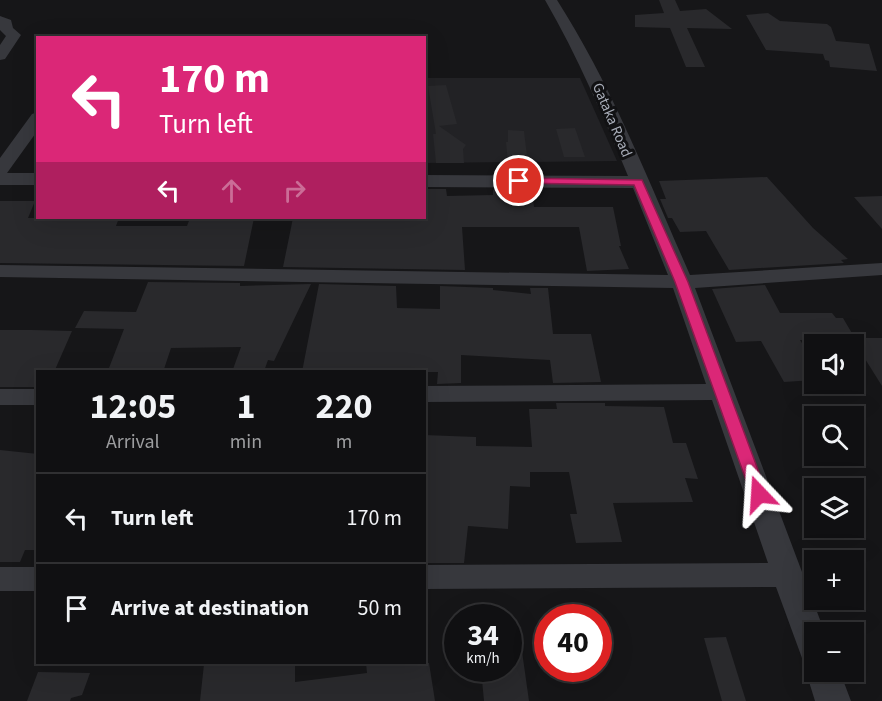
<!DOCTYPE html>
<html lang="en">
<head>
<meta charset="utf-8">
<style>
	body { margin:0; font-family:"Source Sans 3",sans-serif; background:#1e1e20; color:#f1f3f6; height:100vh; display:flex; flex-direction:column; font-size:22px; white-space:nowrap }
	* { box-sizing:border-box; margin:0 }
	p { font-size:20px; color:#9c9d9f }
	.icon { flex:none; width:33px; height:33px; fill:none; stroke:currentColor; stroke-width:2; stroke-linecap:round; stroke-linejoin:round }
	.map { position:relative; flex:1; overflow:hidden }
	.drawer { position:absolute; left:36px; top:370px; width:390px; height:294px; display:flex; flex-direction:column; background:#101012; border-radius:0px; box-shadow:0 6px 24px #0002,0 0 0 2px #303032 }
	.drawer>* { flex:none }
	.guide { position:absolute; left:36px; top:36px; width:390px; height:183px; border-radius:0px; box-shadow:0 6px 24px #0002,0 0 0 2px #303032; background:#db2777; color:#fff; overflow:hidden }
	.buttons { position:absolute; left:804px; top:334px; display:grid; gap:12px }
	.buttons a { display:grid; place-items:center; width:60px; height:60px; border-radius:0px; background:#101012; box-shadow:0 6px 24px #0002,0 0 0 2px #303032; font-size:30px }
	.speed { position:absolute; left:444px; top:604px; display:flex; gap:12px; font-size:30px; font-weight:700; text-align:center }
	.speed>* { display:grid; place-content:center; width:78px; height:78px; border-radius:50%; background:#101012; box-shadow:0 6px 24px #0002,0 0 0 2px #303032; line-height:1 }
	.speed small { font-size:15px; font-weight:400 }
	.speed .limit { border:9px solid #d22; background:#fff; color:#111 }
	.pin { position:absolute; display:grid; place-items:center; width:51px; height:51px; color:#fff; margin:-26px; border:3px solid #fff; border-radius:50%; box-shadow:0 2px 6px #0007 }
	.me { position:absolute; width:66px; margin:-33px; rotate:340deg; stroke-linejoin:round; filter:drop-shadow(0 0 4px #0008) }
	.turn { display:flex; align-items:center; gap:21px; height:126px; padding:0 24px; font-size:27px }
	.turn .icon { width:78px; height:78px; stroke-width:2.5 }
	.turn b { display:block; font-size:42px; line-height:51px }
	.lanes { display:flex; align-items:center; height:57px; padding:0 24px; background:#0003; justify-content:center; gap:30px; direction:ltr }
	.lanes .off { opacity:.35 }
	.eta { display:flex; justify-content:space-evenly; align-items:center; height:102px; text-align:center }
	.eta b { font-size:36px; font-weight:700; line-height:42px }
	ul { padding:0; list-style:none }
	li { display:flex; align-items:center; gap:18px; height:90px; padding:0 24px; border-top:2px solid #303032 }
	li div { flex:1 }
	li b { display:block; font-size:22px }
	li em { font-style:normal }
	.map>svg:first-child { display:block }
	.built { fill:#222225 }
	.building { fill:#29292c }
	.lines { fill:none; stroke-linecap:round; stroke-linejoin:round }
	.minor { fill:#37383d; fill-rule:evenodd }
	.route { fill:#db2777; stroke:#8e194d; stroke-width:1.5 }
	.labels { text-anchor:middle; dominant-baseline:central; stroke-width:6; stroke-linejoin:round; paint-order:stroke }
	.street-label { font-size:15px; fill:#a8adb8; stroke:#111113 }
</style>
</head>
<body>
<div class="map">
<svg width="882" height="701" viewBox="0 0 882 701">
	<rect width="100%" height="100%" fill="#161618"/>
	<!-- built -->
	<polygon class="built" points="424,78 580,78 617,161 425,163"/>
	<!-- building -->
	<g class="building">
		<polygon points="659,0 675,0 680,11 706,9 732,29 687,28 705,67 686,67 670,28 635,27 635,15 664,13"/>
		<polygon points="768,13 780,21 827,24 831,27 836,41 869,44 877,71 830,67 829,61 825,60 823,54 766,50 746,15"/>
		<polygon points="446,85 457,124 439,126 466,145 463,149 464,163 436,163 433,134 436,134 428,86"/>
		<polygon points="575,128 585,157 564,157 556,129"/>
		<polygon points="508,130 524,131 529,173 509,173 506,142 508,142"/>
		<polygon points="767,177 813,228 848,259 841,260 844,263 729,270 706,231 680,232 672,218 668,218 660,199 666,199 659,181"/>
		<polygon points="424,189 446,189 447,196 493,195 493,190 532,190 534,207 613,207 621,246 619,246 629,269 587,271 579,227 462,227 465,270 283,267 293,218 424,218"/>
		<polygon points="882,196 882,229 854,197"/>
		<polygon points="0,201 35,201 28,218 119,218 116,226 187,226 190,218 254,218 244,266 0,263"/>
		<polygon points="148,282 240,283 240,286 311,284 274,361 268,360 264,371 232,372 241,347 171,348 164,369 109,368 124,329 75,328 84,311 136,312"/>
		<polygon points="319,284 396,286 397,308 440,309 440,286 493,288 493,290 531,294 530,288 548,288 553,334 591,334 601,382 553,383 550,360 461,355 461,383 437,384 438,372 302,372"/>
		<polygon points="765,285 780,313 832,313 836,318 843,318 853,335 810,336 812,340 800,340 814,363 814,380 784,382 761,341 736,342 712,289"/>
		<polygon points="0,330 32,330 72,331 54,372 38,372 38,387 0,387"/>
		<polygon points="852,338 882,338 882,386"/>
		<polygon points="556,403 605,403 605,406 664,407 673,443 686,443 698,479 685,478 693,502 613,503 622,542 576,543 570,514 577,514 569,472 530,472 530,487 510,486 508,529 468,526 464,563 424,563 424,492 428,468 424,468 424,435 476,437 476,446 532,447 529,409 557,409"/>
		<polygon points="0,450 38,454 38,550 25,550 20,562 0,562"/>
		<polygon points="519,630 529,701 484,701 481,669 508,669 508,631"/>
		<polygon points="726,637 746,701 722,701 704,638"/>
		<polygon points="216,663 295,663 295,682 367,673 366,663 429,663 435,701 200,701 204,664"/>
		<polygon points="38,672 90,673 82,695 71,698 70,701 27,701"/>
	</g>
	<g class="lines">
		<!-- minor -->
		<g class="minor">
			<path d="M 545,0 L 557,0 C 612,86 649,182 690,275 L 882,263 L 882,275 L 695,288 L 825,633 L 814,633 L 814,672 L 840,672 L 851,701 L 815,701 L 806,672 L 811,661 L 802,658 L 776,587 L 424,589 L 424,565 L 768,563 L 712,400 L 424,402 L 424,386 L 706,384 L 673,288 L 0,277 L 0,265 L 668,275 L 633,188 L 424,187 L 424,175 L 628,176 C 603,116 578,57 545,0 Z"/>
			<polygon points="0,16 11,20 13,28 21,35 5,59 0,60 0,45 6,36 0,30"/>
			<polygon points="38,112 38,130 7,173 38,173 38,185 0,185 0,158 32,114"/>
			<rect x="0" y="389" width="38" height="16"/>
			<rect x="0" y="567" width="38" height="24"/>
		</g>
	</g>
	<!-- route -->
	<polygon class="route" points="519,178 642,180 688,282 767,494 765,498 753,498 751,494 675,282 634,185 516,183 514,181"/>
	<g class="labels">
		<!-- street labels -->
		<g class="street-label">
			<text transform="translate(612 120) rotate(67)">Gataka Road</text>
		</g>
	</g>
</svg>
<div class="buttons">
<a><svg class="icon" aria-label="sound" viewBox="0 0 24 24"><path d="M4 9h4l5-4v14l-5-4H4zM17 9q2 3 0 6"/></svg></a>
<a><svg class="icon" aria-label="search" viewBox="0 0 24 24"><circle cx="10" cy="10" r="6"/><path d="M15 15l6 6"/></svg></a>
<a><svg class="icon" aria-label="layers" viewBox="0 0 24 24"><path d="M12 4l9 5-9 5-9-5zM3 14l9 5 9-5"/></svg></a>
<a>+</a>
<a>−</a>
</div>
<div class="speed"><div>34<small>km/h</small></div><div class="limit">40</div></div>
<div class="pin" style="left:519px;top:181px;background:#d93025"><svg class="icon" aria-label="arrive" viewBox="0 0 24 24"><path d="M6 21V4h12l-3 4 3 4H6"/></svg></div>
<svg class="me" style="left:759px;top:494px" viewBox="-20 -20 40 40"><path d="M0-17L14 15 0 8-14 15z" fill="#db2777" stroke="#fff" stroke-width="4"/></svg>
<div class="guide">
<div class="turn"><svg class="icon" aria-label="left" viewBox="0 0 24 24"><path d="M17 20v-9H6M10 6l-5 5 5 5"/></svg><div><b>170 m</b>Turn left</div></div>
<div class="lanes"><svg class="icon" aria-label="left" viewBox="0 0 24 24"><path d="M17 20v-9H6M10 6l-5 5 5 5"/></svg><svg class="icon off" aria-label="ahead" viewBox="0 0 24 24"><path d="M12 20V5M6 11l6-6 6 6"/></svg><svg class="icon off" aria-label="right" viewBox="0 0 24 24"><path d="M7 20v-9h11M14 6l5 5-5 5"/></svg></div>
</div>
<section class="drawer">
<div class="eta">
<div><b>12:05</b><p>Arrival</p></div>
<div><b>1</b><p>min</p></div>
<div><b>220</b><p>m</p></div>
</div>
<ul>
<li><svg class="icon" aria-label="left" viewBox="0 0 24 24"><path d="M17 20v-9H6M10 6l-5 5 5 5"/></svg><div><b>Turn left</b></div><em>170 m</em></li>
<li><svg class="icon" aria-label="arrive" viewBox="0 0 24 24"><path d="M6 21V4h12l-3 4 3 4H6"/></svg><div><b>Arrive at destination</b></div><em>50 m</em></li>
</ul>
</section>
</div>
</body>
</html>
